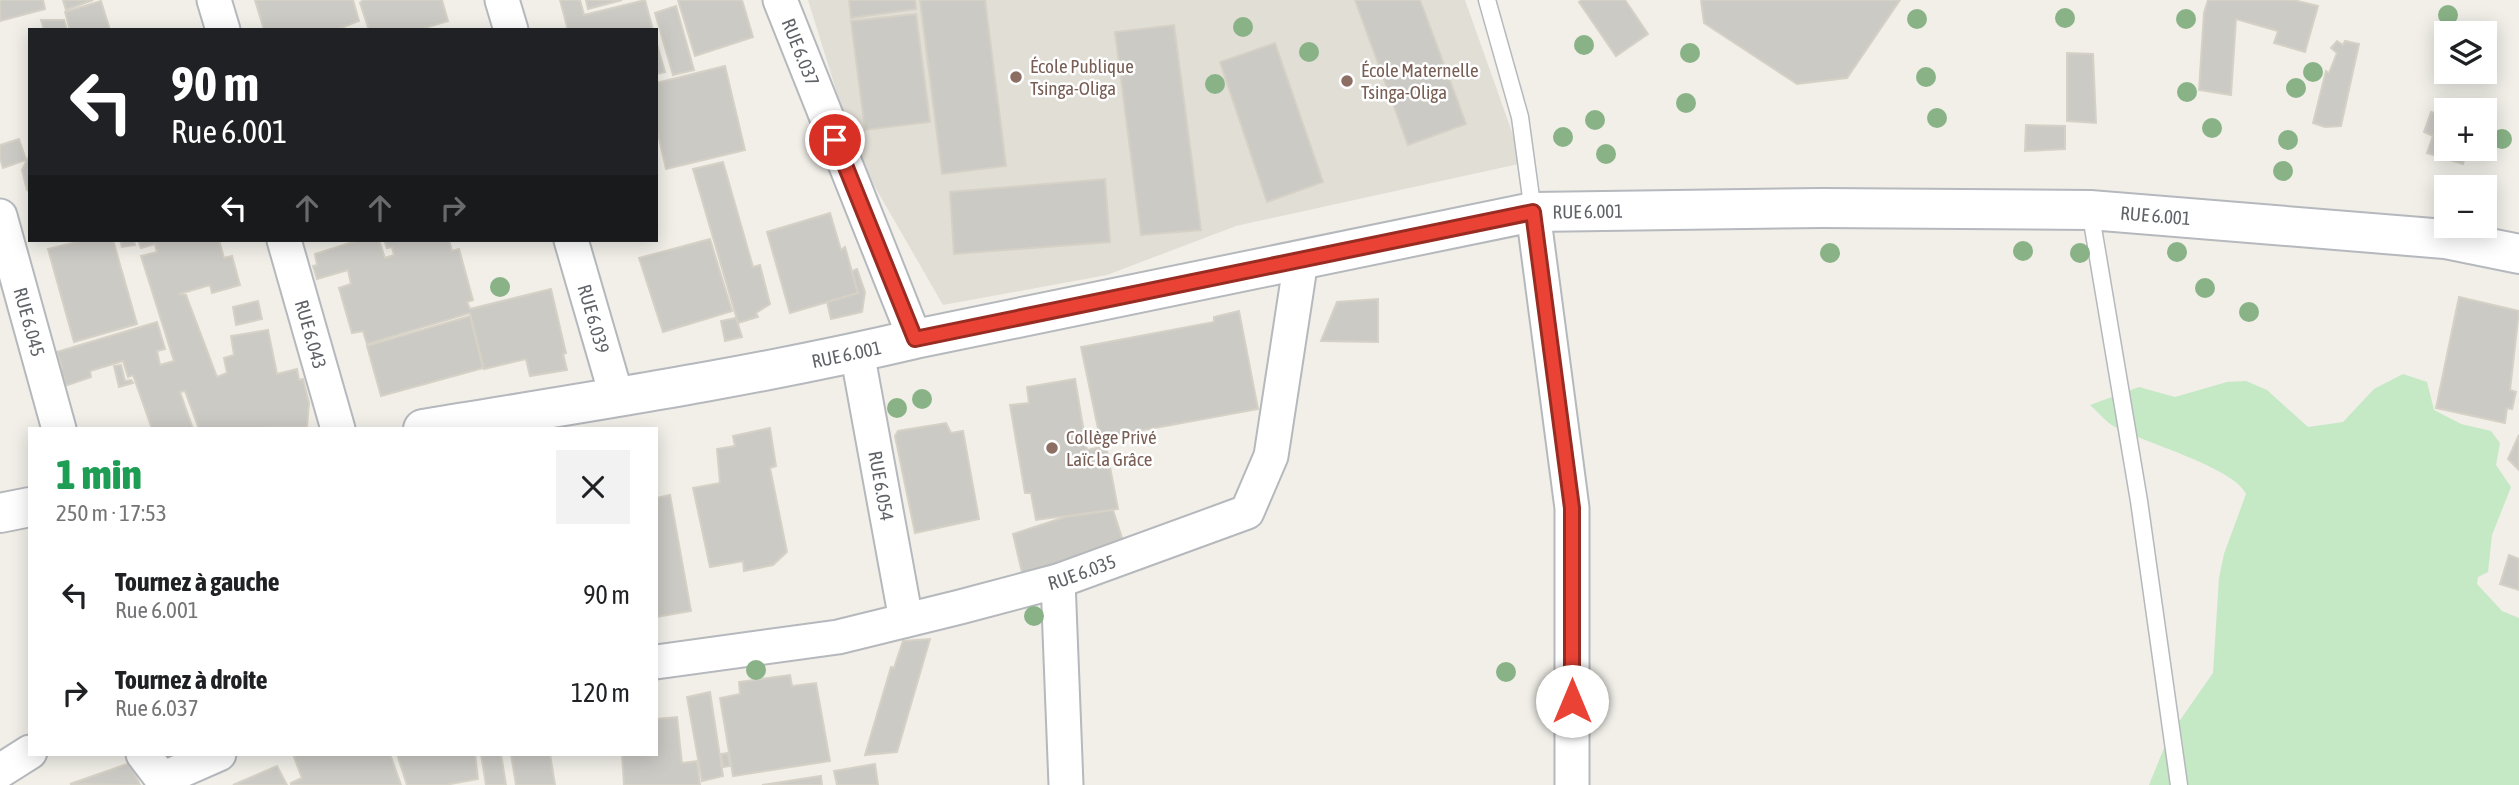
<!DOCTYPE html>
<html lang="fr">
<head>
<meta charset="utf-8">
<style>
	body { margin:0; font-family:"Asap Condensed",sans-serif; background:#f2f2f2; color:#202124; height:100vh; display:flex; flex-direction:column; font-size:26px; white-space:nowrap }
	* { box-sizing:border-box; margin:0 }
	p { font-size:23px; color:#757577 }
	.icon { flex:none; width:38px; height:38px; fill:none; stroke:currentColor; stroke-width:2; stroke-linecap:round; stroke-linejoin:round }
	.map { position:relative; flex:1; overflow:hidden }
	.sheet { position:absolute; left:28px; top:427px; width:630px; height:329px; display:flex; flex-direction:column; background:#fff; border-radius:0px; box-shadow:0 4px 18px #0003 }
	.sheet>* { flex:none }
	.banner { position:absolute; left:28px; top:28px; width:630px; height:214px; border-radius:0px; box-shadow:0 4px 18px #0003; background:#202124; color:#fff; overflow:hidden }
	.tools { position:absolute; left:2434px; top:21px; display:grid; gap:14px }
	.tools a { display:grid; place-items:center; width:63px; height:63px; border-radius:0px; background:#fff; box-shadow:0 4px 18px #0003; font-size:35px }
	.pin { position:absolute; display:grid; place-items:center; width:60px; height:60px; color:#fff; margin:-30px; border:4px solid #fff; border-radius:50%; box-shadow:0 2px 7px #0007 }
	.me { position:absolute; width:77px; margin:-38px; rotate:0deg; stroke-linejoin:round; filter:drop-shadow(0 0 5px #0008) }
	.turn { display:flex; align-items:center; gap:24px; height:147px; padding:0 28px; font-size:32px }
	.turn .icon { width:91px; height:91px; stroke-width:2.5 }
	.turn b { display:block; font-size:49px; line-height:60px }
	.lanes { display:flex; align-items:center; height:66px; padding:0 28px; background:#0003; justify-content:center; gap:35px; direction:ltr }
	.lanes .off { opacity:.35 }
	.round { display:grid; place-items:center; flex:none; width:74px; height:74px; border-radius:0px; background:#f2f2f2 }
	.headline { display:flex; align-items:center; justify-content:space-between; height:119px; padding:0 28px }
	h1 { font-size:42px; font-weight:800; line-height:52px; color:#1e9e55 }
	ul { padding:0; list-style:none }
	li { display:flex; align-items:center; gap:21px; height:98px; padding:0 28px }
	li div { flex:1 }
	li b { display:block; font-size:26px }
	li em { font-style:normal }
	.map>svg:first-child { display:block }
	.education { fill:#e1ded6 }
	.green { fill:#c5e8c5 }
	.building { fill:#cccac5; stroke:#d6d1c6; stroke-width:2 }
	.lines { fill:none; stroke-linecap:round; stroke-linejoin:round }
	.service-casing { stroke:#b5b8bc; stroke-width:19 }
	.minor-casing { stroke:#b5b8bc; stroke-width:37 }
	.tertiary-casing { stroke:#b5b8bc; stroke-width:42 }
	.service { stroke:#fff; stroke-width:16 }
	.minor { stroke:#fff; stroke-width:33 }
	.tertiary { stroke:#fff; stroke-width:38 }
	.tree { fill:#89b387 }
	.route-casing { stroke:#982c22; stroke-width:18 }
	.route { stroke:#ea4335; stroke-width:12 }
	.education-dot { fill:#8d6e63; stroke:#fff; stroke-width:2.5 }
	.labels { text-anchor:middle; dominant-baseline:central; stroke-width:5; stroke-linejoin:round; paint-order:stroke }
	.street-label { font-size:19px; fill:#5f6368; stroke:#fff }
	.education-label { font-size:19px; fill:#785e54; stroke:#fff; text-anchor:start }
</style>
</head>
<body>
<div class="map">
<svg width="2519" height="785" viewBox="0 0 2519 785">
	<rect width="100%" height="100%" fill="#f1efe8"/>
	<!-- education -->
	<polygon class="education" points="808,0 1465,0 1523,163 1236,226 1107,275 943,305 856,154"/>
	<!-- green -->
	<path class="green" d="M 2403,374 L 2427,382 L 2434,410 L 2461,424 L 2491,431 L 2500,443 L 2496,465 L 2511,487 L 2492,535 L 2488,572 L 2478,577 L 2477,584 L 2502,611 L 2519,618 L 2519,785 L 2149,785 L 2169,736 L 2213,673 L 2219,578 L 2224,554 L 2246,494 C 2235,468 2143,442 2115,427 C 2106,422 2098,412 2090,405 L 2139,387 L 2175,397 L 2227,382 L 2246,381 L 2267,390 L 2308,427 L 2343,422 L 2374,389 Z"/>
	<!-- building -->
	<g class="building">
		<polygon points="0,0 43,0 45,9 0,21"/>
		<polygon points="63,0 93,0 66,10"/>
		<polygon points="255,0 353,0 359,21 336,30 264,30"/>
		<polygon points="363,0 442,0 448,21 418,30 369,30 360,3"/>
		<polygon points="560,0 580,0 584,15 645,0 653,30 568,30"/>
		<polygon points="586,0 622,0 588,9"/>
		<polygon points="678,0 742,0 753,37 695,56"/>
		<polygon points="849,0 915,0 916,9 851,18"/>
		<polygon points="920,0 985,0 1006,166 942,174"/>
		<polygon points="1355,0 1420,0 1466,124 1408,145"/>
		<polygon points="1582,0 1625,0 1648,34 1616,56 1579,2"/>
		<polygon points="1701,0 1900,0 1847,78 1797,84 1704,23"/>
		<polygon points="2208,0 2293,0 2318,6 2305,52 2274,43 2278,31 2236,19 2231,95 2199,90 2204,13"/>
		<polygon points="101,1 110,30 70,30 65,12"/>
		<polygon points="676,6 694,70 673,75 655,13"/>
		<polygon points="916,14 930,122 865,130 851,21"/>
		<polygon points="41,20 64,20 67,30 44,30"/>
		<polygon points="1174,25 1201,230 1141,235 1115,32"/>
		<polygon points="656,41 665,72 656,74"/>
		<polygon points="2337,41 2343,45 2345,41 2359,44 2341,126 2325,127 2313,123 2326,71 2329,73 2337,53 2331,48"/>
		<polygon points="1275,43 1323,182 1267,202 1220,62"/>
		<polygon points="2067,53 2093,54 2096,123 2067,121"/>
		<polygon points="725,66 745,150 666,169 656,125 656,83"/>
		<polygon points="2460,101 2479,107 2478,110 2457,110"/>
		<polygon points="2440,107 2451,110 2446,110 2446,149 2467,149 2463,164 2427,153 2433,136 2424,132 2431,112 2438,114"/>
		<polygon points="2026,125 2065,126 2065,149 2025,151"/>
		<polygon points="19,139 26,160 3,168 0,158 0,145"/>
		<polygon points="30,154 30,192 27,190 22,170"/>
		<polygon points="723,162 753,267 760,265 770,304 756,313 758,317 738,323 693,169"/>
		<polygon points="1105,179 1110,242 954,254 950,192"/>
		<polygon points="830,213 841,250 845,247 858,293 790,313 767,232"/>
		<polygon points="710,239 732,311 663,332 639,258"/>
		<polygon points="85,240 113,240 137,324 74,342 48,249"/>
		<polygon points="120,240 134,240 135,245 122,247"/>
		<polygon points="138,240 219,240 224,258 232,256 240,285 212,293 210,285 179,294 186,295 217,377 227,373 224,358 234,355 231,336 268,330 277,374 297,369 299,380 303,379 309,403 307,427 199,429 185,391 180,392 193,429 152,429 133,375 128,377 123,361 90,371 91,377 65,386 64,377 56,381 53,373 62,368 57,352 157,322 165,349 157,351 160,365 174,361 141,256 157,252 155,244 141,248"/>
		<polygon points="359,240 379,240 385,258 394,255 392,247 387,248 384,240 449,240 452,251 459,249 473,300 467,302 470,309 551,289 566,353 563,354 567,370 530,376 526,359 484,369 470,313 367,344 363,331 352,333 339,288 351,284 348,270 317,279 313,266 317,265 315,254"/>
		<polygon points="857,269 865,292 862,312 831,319 827,302 858,293 852,271"/>
		<polygon points="2459,297 2519,311 2510,390 2516,392 2512,409 2507,408 2505,423 2436,408"/>
		<polygon points="1378,299 1378,342 1321,341 1337,302"/>
		<polygon points="258,301 262,319 236,325 233,307"/>
		<polygon points="1239,311 1258,409 1100,438 1081,347 1214,322 1214,317"/>
		<polygon points="470,316 483,368 381,396 367,346"/>
		<polygon points="736,318 742,337 725,341 721,321"/>
		<polygon points="121,365 125,381 131,380 133,383 119,387 114,366"/>
		<polygon points="1075,379 1087,450 1106,446 1118,509 1036,520 1031,493 1025,493 1010,405 1029,403 1027,387"/>
		<polygon points="946,423 951,433 963,431 979,519 915,533 895,436 898,431"/>
		<polygon points="770,428 776,466 770,468 787,552 773,565 744,571 743,561 710,567 693,488 720,483 717,449 735,446 733,436"/>
		<polygon points="2519,435 2519,470 2508,459"/>
		<polygon points="670,495 691,611 656,617 656,498"/>
		<polygon points="1113,510 1123,541 1023,577 1013,534 1065,517"/>
		<polygon points="2509,555 2519,559 2519,590 2500,584"/>
		<polygon points="930,639 897,752 865,755 891,667 894,668 903,641"/>
		<polygon points="790,675 792,686 816,683 830,761 733,776 720,698 740,694 739,682"/>
		<polygon points="710,692 723,776 702,781 687,697"/>
		<polygon points="677,717 682,763 697,761 700,785 624,785 622,754 656,754 656,719"/>
		<polygon points="728,753 730,766 723,767 721,754"/>
		<polygon points="300,754 390,754 401,785 291,785 291,783 302,778 294,757"/>
		<polygon points="397,754 475,754 478,779 445,785 407,785"/>
		<polygon points="481,754 501,754 506,785 486,785"/>
		<polygon points="511,754 550,754 555,785 516,785"/>
		<polygon points="130,763 140,785 70,784"/>
		<polygon points="875,764 878,785 837,785 834,771"/>
		<polygon points="277,766 287,785 233,785"/>
		<polygon points="821,776 822,785 762,785"/>
	</g>
	<g class="lines">
		<!-- service casing -->
		<g class="service-casing">
			<g id="service">
				<polyline points="1487,0 1520,117 1533,212"/>
				<polyline points="2090,210 2139,501 2179,785"/>
			</g>
		</g>
		<!-- minor casing -->
		<g class="minor-casing">
			<g id="minor">
				<polyline points="214,0 223,30"/>
				<polyline points="502,0 511,30"/>
				<path id="s1" d="M 780,0 L 915,339"/>
				<polyline points="1533,212 1572,508 1572,785"/>
				<path id="s2" d="M 0,216 L 59,429"/>
				<path id="s3" d="M 284,240 L 338,429"/>
				<path id="s4" d="M 571,240 L 617,398"/>
				<path id="s5" d="M 857,352 L 906,620"/>
				<polyline points="1058,581 1066,785"/>
				<path id="s6" d="M 656,662 L 838,637 L 960,607 L 1058,581 L 1247,512 L 1271,456 L 1301,260"/>
				<polyline points="143,754 162,779 219,754"/>
				<polyline points="0,771 30,752"/>
			</g>
		</g>
		<!-- tertiary casing -->
		<g class="tertiary-casing">
			<g id="tertiary">
				<path id="s7" d="M 423,429 C 587,402 753,377 915,339 L 1533,212 L 1822,208 L 2090,210 L 2445,239 L 2519,254"/>
				<polyline points="0,513 30,507"/>
			</g>
		</g>
		<!-- service -->
		<use href="#service" class="service"/>
		<!-- minor -->
		<use href="#minor" class="minor"/>
		<!-- tertiary -->
		<use href="#tertiary" class="tertiary"/>
	</g>
	<!-- trees -->
	<g class="tree">
		<circle cx="2448" cy="15" r="10"/>
		<circle cx="2065" cy="18" r="10"/>
		<circle cx="1917" cy="19" r="10"/>
		<circle cx="2186" cy="19" r="10"/>
		<circle cx="1243" cy="27" r="10"/>
		<circle cx="1584" cy="45" r="10"/>
		<circle cx="1309" cy="52" r="10"/>
		<circle cx="1690" cy="53" r="10"/>
		<circle cx="2313" cy="72" r="10"/>
		<circle cx="1926" cy="77" r="10"/>
		<circle cx="1215" cy="84" r="10"/>
		<circle cx="2296" cy="88" r="10"/>
		<circle cx="2187" cy="92" r="10"/>
		<circle cx="1686" cy="103" r="10"/>
		<circle cx="1937" cy="118" r="10"/>
		<circle cx="1595" cy="120" r="10"/>
		<circle cx="2212" cy="128" r="10"/>
		<circle cx="1563" cy="137" r="10"/>
		<circle cx="2502" cy="139" r="10"/>
		<circle cx="2288" cy="140" r="10"/>
		<circle cx="1606" cy="154" r="10"/>
		<circle cx="2283" cy="171" r="10"/>
		<circle cx="2023" cy="251" r="10"/>
		<circle cx="2177" cy="252" r="10"/>
		<circle cx="1830" cy="253" r="10"/>
		<circle cx="2080" cy="253" r="10"/>
		<circle cx="500" cy="287" r="10"/>
		<circle cx="2205" cy="288" r="10"/>
		<circle cx="2249" cy="312" r="10"/>
		<circle cx="922" cy="399" r="10"/>
		<circle cx="897" cy="408" r="10"/>
		<circle cx="1034" cy="616" r="10"/>
		<circle cx="756" cy="670" r="10"/>
		<circle cx="1506" cy="672" r="10"/>
	</g>
	<g class="lines">
		<!-- route casing -->
		<g class="route-casing">
			<polyline id="route" points="835,140 915,339 1533,212 1572,508 1572,701"/>
		</g>
		<!-- route -->
		<use href="#route" class="route"/>
	</g>
	<!-- markers -->
	<g class="education-dot">
		<circle cx="1016" cy="77" r="7"/>
		<circle cx="1347" cy="81" r="7"/>
		<circle cx="1052" cy="448" r="7"/>
	</g>
	<g class="labels">
		<!-- street labels -->
		<g class="street-label">
			<text stroke="none"><textPath href="#s1" startOffset="56">RUE 6.037</textPath></text>
			<text stroke="none"><textPath href="#s7" startOffset="1186">RUE 6.001</textPath></text>
			<text stroke="none"><textPath href="#s7" startOffset="1754">RUE 6.001</textPath></text>
			<text stroke="none"><textPath href="#s4" startOffset="82">RUE 6.039</textPath></text>
			<text stroke="none"><textPath href="#s2" startOffset="110">RUE 6.045</textPath></text>
			<text stroke="none"><textPath href="#s3" startOffset="98">RUE 6.043</textPath></text>
			<text stroke="none"><textPath href="#s7" startOffset="430">RUE 6.001</textPath></text>
			<text stroke="none"><textPath href="#s5" startOffset="136">RUE 6.054</textPath></text>
			<text stroke="none"><textPath href="#s6" startOffset="436">RUE 6.035</textPath></text>
		</g>
		<!-- education labels -->
		<g class="education-label">
			<text x="1030" y="66">École Publique<tspan x="1030" dy="22">Tsinga-Oliga</tspan></text>
			<text x="1361" y="70">École Maternelle<tspan x="1361" dy="22">Tsinga-Oliga</tspan></text>
			<text x="1066" y="437">Collège Privé<tspan x="1066" dy="22">Laïc la Grâce</tspan></text>
		</g>
	</g>
</svg>
<div class="tools">
<a><svg class="icon" aria-label="layers" viewBox="0 0 24 24"><path d="M12 4l9 5-9 5-9-5zM3 14l9 5 9-5"/></svg></a>
<a>+</a>
<a>−</a>
</div>
<div class="pin" style="left:835px;top:140px;background:#d93025"><svg class="icon" aria-label="arrive" viewBox="0 0 24 24"><path d="M6 21V4h12l-3 4 3 4H6"/></svg></div>
<svg class="me" style="left:1572px;top:701px" viewBox="-20 -20 40 40"><circle r="19" fill="#fff"/><path d="M0-13L10 11 0 6-10 11z" fill="#ea4335"/></svg>
<div class="banner">
<div class="turn"><svg class="icon" aria-label="left" viewBox="0 0 24 24"><path d="M17 20v-9H6M10 6l-5 5 5 5"/></svg><div><b>90 m</b>Rue 6.001</div></div>
<div class="lanes"><svg class="icon" aria-label="left" viewBox="0 0 24 24"><path d="M17 20v-9H6M10 6l-5 5 5 5"/></svg><svg class="icon off" aria-label="ahead" viewBox="0 0 24 24"><path d="M12 20V5M6 11l6-6 6 6"/></svg><svg class="icon off" aria-label="ahead" viewBox="0 0 24 24"><path d="M12 20V5M6 11l6-6 6 6"/></svg><svg class="icon off" aria-label="right" viewBox="0 0 24 24"><path d="M7 20v-9h11M14 6l5 5-5 5"/></svg></div>
</div>
<section class="sheet">
<div class="headline"><div><h1>1 min</h1><p>250 m · 17:53</p></div><a class="round"><svg class="icon" aria-label="close" viewBox="0 0 24 24"><path d="M6 6l12 12M18 6L6 18"/></svg></a></div>
<ul>
<li><svg class="icon" aria-label="left" viewBox="0 0 24 24"><path d="M17 20v-9H6M10 6l-5 5 5 5"/></svg><div><b>Tournez à gauche</b><p>Rue 6.001</p></div><em>90 m</em></li>
<li><svg class="icon" aria-label="right" viewBox="0 0 24 24"><path d="M7 20v-9h11M14 6l5 5-5 5"/></svg><div><b>Tournez à droite</b><p>Rue 6.037</p></div><em>120 m</em></li>
</ul>
</section>
</div>
</body>
</html>
